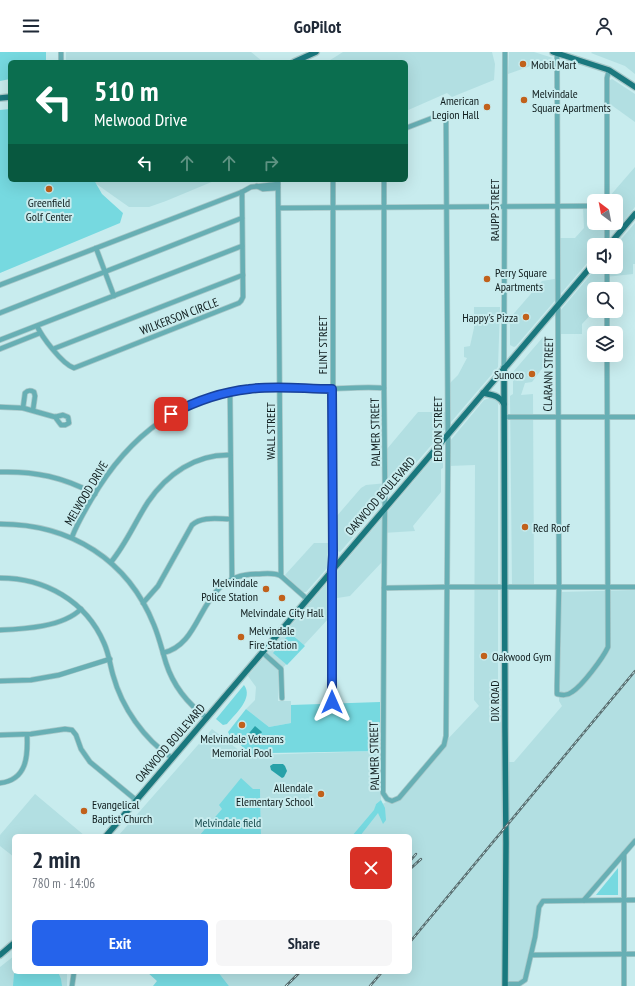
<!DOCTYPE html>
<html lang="en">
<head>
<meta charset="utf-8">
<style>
	body { margin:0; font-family:"PT Sans Narrow",sans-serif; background:#f6f6f7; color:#1f2937; height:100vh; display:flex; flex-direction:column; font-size:15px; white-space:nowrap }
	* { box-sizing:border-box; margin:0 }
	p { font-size:13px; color:#747a83 }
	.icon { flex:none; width:22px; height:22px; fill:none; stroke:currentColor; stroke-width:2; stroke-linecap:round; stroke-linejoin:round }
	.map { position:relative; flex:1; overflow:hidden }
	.sheet { position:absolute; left:12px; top:782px; width:400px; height:140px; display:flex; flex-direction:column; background:#fff; border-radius:6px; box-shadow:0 4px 16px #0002 }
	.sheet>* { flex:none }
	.top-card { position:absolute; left:8px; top:8px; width:400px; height:122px; border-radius:6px; box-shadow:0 4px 16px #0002; background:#0b6e4f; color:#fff; overflow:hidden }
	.needle { width:26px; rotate:328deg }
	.fabs { position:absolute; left:587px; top:142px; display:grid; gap:8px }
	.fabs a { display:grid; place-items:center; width:36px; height:36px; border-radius:6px; background:#fff; box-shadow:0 4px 16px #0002; font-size:20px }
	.pin { position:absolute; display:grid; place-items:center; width:34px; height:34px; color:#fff; margin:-17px; border-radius:8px; box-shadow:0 2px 6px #0006 }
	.me { position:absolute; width:44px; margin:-22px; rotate:0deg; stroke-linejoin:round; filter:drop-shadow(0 0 3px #0008) }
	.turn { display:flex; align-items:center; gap:14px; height:84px; padding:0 20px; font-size:18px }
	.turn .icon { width:52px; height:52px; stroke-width:2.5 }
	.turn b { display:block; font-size:28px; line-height:34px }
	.lanes { display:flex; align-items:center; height:38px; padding:0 20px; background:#0003; justify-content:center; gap:20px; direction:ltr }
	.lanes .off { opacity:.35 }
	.round { display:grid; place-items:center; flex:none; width:42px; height:42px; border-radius:6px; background:#f6f6f7 }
	.headline { display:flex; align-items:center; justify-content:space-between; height:68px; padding:0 20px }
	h1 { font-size:24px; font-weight:600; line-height:30px }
	.primary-button { display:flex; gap:8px; margin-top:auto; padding:8px 20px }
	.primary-button a { flex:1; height:46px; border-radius:6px; background:#2563eb; color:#fff; font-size:16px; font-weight:600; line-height:46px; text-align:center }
	.primary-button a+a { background:#f6f6f7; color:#1f2937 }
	header { display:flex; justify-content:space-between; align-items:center; height:52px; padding:0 20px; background:#fff; font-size:18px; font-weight:600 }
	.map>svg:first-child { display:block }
	.built { fill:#b2dfe2 }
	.green { fill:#76d9e0 }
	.water { fill:#27a1a8 }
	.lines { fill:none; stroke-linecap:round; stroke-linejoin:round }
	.minor-casing { stroke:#a7c7c8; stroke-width:6 }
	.major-casing { stroke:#a7c7c8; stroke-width:8 }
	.minor { stroke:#67afb4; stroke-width:4.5 }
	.major { stroke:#1a787e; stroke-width:5.5 }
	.rail-casing { stroke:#596f71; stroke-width:2.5 }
	.rail { stroke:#c8ecee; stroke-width:1; stroke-dasharray:3; stroke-linecap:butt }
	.route-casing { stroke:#184099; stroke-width:10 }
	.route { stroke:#2563eb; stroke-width:7 }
	.poi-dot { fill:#c1611b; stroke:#c8ecee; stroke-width:1.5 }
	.labels { text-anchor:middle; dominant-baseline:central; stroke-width:4; stroke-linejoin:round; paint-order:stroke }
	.poi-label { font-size:12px; fill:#0f1c1d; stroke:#c8ecee; text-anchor:start }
	.street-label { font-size:12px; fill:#0f1c1d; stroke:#c8ecee }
	.park-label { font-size:12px; fill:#14474a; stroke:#c8ecee }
</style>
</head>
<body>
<header><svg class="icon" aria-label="menu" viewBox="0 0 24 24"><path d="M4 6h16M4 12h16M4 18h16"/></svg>GoPilot<svg class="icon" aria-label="person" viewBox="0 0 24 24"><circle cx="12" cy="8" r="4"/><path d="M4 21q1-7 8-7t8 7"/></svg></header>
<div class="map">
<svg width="635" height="934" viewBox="0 0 635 934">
	<rect width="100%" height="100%" fill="#c8ecee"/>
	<!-- built -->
	<g class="built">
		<polygon points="66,0 251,0 262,9 66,10"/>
		<polygon points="343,0 492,0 495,12 494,28 452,45 447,41 406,59 406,10 327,10"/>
		<polygon points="509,0 534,0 553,6 508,22"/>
		<polygon points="592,0 635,0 635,22 625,14 591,1"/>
		<polygon points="612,27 635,42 635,70 610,52 610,28"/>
		<polygon points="635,115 635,155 617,177 614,178 610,177 610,171 616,171 616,149 609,149 609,145"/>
		<polygon points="94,128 214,128 214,129 166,149 149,155 129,155 95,131"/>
		<polygon points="583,156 594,156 594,171 605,171 605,190 602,193 594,193 594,203 516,294 514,295 510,293 510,266 542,229 560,226 560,186 575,186 584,176"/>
		<polygon points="635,171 635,212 633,212 633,222 605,225 605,237 594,237 594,259 582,272 582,282 560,282 560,259 597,215 616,215 616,193"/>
		<polygon points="474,255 500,255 498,315 352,486 340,500 335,498 336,465 361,436 366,433 387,431 387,397 418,360 449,360 450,331 458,323 467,306 464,305 464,295 470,294 474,276"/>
		<polygon points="544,284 549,286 553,291 553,302 532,330 525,331 521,343 533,342 534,533 512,533 510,344 513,342 513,320"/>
		<polygon points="492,345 496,347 498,351 498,636 505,636 506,710 514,710 562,654 559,649 560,540 635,538 635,789 584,848 541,851 525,928 505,934 229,934 218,920 410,920 410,784 261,784 260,737 253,737 245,784 118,784 212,677 250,707 252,703 380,699 381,748 376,752 375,756 390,748 395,749 446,689 479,654 474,648 475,413 449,414 450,389 484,348"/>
		<polygon points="440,401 443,404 443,416 441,417 441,440 413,474 415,479 383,481 382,510 350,544 331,547 330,565 279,620 278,649 291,649 291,671 269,675 246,657 255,648 256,635 248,624 437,402"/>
		<polygon points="314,491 329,491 329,511 328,515 306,540 303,540 285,523"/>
		<polygon points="35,742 85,784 14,784 14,805 0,794 0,783"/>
		<polygon points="14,904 14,920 67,920 67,934 0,934 0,915"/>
	</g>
	<!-- green -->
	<g class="green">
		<polygon points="0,0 46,0 46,10 10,10 10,27 0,29"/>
		<polygon points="10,57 10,128 94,128 102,142 123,161 120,171 0,221 0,58"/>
		<polygon points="290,581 305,594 287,613 273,601"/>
		<path d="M 244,633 C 254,646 235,662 227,672 L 223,673 L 216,667 Z"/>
		<polygon points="380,650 380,699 270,701 270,702 252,703 230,684 228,680 246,657 269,675 291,671 291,653"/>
		<polygon points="241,726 253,737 260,737 261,784 199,784 222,757 219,753"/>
		<polygon points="381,748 385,756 386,768 383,772 378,761 360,784 352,784 374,758 376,752"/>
		<polygon points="618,816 618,843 596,843"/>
		<polygon points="17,920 58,920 61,927 62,934 13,934 14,922"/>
		<polygon points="147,920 218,920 229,934 153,934 157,929"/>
	</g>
	<!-- water -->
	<g class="water">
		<polygon points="255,674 262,680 260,683 264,687 259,693 254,689 252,692 245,686"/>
		<polygon points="273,712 283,712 285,714 287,719 284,725 282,726 271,718 270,714"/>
	</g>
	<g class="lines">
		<!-- minor casing -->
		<g class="minor-casing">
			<g id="minor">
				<path d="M 557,2 L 559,535 L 557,634 L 557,642 C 562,643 567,644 572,640 C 582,634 603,606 608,595 L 607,303"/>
				<polyline points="61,10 61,0"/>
				<polyline points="278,128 281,524 307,547"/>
				<polyline points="384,128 384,336 385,442 384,540 383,741 387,747 392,749 399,746 444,693 446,684 448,395 446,66 444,63 440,63 406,76"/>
				<polyline points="257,134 263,137 278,136"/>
				<polyline points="607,149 607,26 609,18"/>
				<polyline points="279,156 594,154"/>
				<polyline points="607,171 607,193"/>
				<polyline points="96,196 114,244"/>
				<polyline points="0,233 242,140 251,135 278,132"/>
				<polyline points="607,237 607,215"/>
				<polyline points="0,261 242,166"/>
				<path d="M 37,274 C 42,285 62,312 74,316 L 239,251 L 241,249 L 243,245 L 242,140"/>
				<polyline points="607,281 607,259"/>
				<polyline points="0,288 242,194"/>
				<polyline points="0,297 40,281"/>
				<polyline points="53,297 243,223"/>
				<polyline points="504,316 505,0"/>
				<polyline points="230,340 232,527"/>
				<polyline points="0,355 23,356 55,365 63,363 68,365 69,371 65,373 61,373 55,365"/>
				<path d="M 23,356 L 25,341 C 28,338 30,338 34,340 L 35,344 L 33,358"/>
				<polyline points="504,365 635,365"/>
				<path d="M 0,420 C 35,419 63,425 95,442"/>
				<path d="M 0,472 C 71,472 128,508 154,573 C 159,585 162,598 166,611 C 173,633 188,652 207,666"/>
				<path d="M 72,485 C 77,472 84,460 91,448 C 127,386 178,344 251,337 C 274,334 297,336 320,337 C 341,337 363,334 384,336"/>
				<path d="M 111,510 C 126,492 135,470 148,450 C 167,422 196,402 230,403"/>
				<path d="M 0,526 C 45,526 86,549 104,591 C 109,602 110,613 113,623 C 122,656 144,687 172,706"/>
				<polyline points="384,536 446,535 635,535"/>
				<path d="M 143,551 L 158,534 L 192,473 C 202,464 218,467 230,467"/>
				<path d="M 0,578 C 24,577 63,575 81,557"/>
				<polyline points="262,600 281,617 282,646"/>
				<path d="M 163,601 C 207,591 196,522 257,522 C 264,522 274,520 281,524"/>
				<polyline points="0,629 31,628 59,623 110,607"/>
				<polyline points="332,650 332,518 333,503 333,128"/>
				<polyline points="0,683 31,682 65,677 72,678 76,683 81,697 90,710 136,748"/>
				<path d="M 0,731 C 27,728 28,704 27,683"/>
				<polyline points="624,802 624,934"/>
				<polyline points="584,848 635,789"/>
				<polyline points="531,903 635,902"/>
				<polyline points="505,932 519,932 525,928 535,885 539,855 543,849 635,848"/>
				<polyline points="72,934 74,920"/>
			</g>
		</g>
		<!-- major casing -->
		<g class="major-casing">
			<g id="major">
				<polyline points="553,0 609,18 635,35"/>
				<polyline points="294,10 316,0"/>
				<polyline points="0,46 10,45"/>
				<polyline points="609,193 635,162"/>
				<polyline points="504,316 505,676 506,791 505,934"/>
				<path d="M 483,341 C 492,343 499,343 504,352"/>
				<polyline points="106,784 594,211"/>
				<polyline points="0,903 14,891"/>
			</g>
		</g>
		<!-- minor -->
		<use href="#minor" class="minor"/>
		<!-- major -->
		<use href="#major" class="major"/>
		<!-- rail casing -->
		<g class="rail-casing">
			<g id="rail">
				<polyline points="410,809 416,802"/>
				<polyline points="410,817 421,807"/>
				<polyline points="410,890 635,619"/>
				<polyline points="286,934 300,920"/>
				<polyline points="370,934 382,920"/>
			</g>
		</g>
		<!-- rail -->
		<use href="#rail" class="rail"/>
	</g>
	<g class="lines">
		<!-- route casing -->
		<g class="route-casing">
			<path id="route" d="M 171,362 C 196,349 221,340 249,337 C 276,333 305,337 332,337 L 333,503 L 332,518 L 332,650"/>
		</g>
		<!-- route -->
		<use href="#route" class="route"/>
	</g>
	<!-- markers -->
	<g class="poi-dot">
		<circle cx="523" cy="12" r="4"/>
		<circle cx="524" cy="48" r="4"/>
		<circle cx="487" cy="55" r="4"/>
		<circle cx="49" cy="137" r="4"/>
		<circle cx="487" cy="227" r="4"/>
		<circle cx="526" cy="265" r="4"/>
		<circle cx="532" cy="322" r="4"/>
		<circle cx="525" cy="475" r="4"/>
		<circle cx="266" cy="537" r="4"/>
		<circle cx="282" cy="546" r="4"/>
		<circle cx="241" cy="585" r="4"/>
		<circle cx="484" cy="604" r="4"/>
		<circle cx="242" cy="673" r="4"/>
		<circle cx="321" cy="742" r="4"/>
		<circle cx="84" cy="759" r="4"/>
	</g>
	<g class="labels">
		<!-- poi labels -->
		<g class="poi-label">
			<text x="531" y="12">Mobil Mart</text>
			<text x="532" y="41">Melvindale<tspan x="532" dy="14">Square Apartments</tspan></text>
			<text x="479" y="48" text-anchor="end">American<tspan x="479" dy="14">Legion Hall</tspan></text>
			<text x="49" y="150" text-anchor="middle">Greenfield<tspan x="49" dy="14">Golf Center</tspan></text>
			<text x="495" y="220">Perry Square<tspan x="495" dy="14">Apartments</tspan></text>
			<text x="518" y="265" text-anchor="end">Happy's Pizza</text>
			<text x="524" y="322" text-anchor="end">Sunoco</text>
			<text x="533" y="475">Red Roof</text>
			<text x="258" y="530" text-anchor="end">Melvindale<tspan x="258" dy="14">Police Station</tspan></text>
			<text x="282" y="560" text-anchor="middle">Melvindale City Hall</text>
			<text x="249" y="578">Melvindale<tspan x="249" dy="14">Fire Station</tspan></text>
			<text x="492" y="604">Oakwood Gym</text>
			<text x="242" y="686" text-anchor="middle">Melvindale Veterans<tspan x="242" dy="14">Memorial Pool</tspan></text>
			<text x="313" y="735" text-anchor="end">Allendale<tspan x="313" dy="14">Elementary School</tspan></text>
			<text x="92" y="752">Evangelical<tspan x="92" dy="14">Baptist Church</tspan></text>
		</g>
		<!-- street labels -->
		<g class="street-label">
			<text transform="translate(494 158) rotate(-90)">RAUPP STREET</text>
			<text transform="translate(179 264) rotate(-21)">WILKERSON CIRCLE</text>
			<text transform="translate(322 293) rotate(-90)">FLINT STREET</text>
			<text transform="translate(548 322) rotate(-89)">CLARANN STREET</text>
			<text transform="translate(437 377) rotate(-90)">EDDON STREET</text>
			<text transform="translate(270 379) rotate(-90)">WALL STREET</text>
			<text transform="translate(375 380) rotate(-91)">PALMER STREET</text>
			<text transform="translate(86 441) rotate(-59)">MELWOOD DRIVE</text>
			<text transform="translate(380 444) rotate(-49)">OAKWOOD BOULEVARD</text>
			<text transform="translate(494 649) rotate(-90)">DIX ROAD</text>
			<text transform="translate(170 691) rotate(-49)">OAKWOOD BOULEVARD</text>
			<text transform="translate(374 704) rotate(-91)">PALMER STREET</text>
		</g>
		<!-- park labels -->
		<g class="park-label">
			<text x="228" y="770">Melvindale field</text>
		</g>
	</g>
</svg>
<div class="fabs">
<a><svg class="needle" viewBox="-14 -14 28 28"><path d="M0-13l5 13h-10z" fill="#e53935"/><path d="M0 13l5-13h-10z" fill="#747a83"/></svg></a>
<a><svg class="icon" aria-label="sound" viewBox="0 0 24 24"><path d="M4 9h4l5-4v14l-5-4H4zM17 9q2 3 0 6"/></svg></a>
<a><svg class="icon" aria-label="search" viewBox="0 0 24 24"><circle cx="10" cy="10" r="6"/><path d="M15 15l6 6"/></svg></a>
<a><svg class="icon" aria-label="layers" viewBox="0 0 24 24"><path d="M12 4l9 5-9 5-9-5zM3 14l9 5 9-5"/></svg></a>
</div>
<div class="pin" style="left:171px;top:362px;background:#d93025"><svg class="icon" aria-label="arrive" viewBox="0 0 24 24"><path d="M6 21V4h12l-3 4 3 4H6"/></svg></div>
<svg class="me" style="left:332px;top:650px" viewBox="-20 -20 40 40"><path d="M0-17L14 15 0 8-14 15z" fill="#2563eb" stroke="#fff" stroke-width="4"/></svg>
<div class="top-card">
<div class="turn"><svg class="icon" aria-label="left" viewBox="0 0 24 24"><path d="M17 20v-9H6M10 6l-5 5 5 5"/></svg><div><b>510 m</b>Melwood Drive</div></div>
<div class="lanes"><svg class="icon" aria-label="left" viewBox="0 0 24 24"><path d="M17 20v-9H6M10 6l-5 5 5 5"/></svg><svg class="icon off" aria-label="ahead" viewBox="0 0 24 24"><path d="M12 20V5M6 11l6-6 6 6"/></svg><svg class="icon off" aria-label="ahead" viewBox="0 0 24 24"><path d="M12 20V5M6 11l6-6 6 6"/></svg><svg class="icon off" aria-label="right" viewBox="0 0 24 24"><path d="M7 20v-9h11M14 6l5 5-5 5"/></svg></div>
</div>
<section class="sheet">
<div class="headline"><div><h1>2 min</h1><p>780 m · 14:06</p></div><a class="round" style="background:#d93025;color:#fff"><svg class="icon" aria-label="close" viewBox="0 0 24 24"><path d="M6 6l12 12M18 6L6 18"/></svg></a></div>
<div class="primary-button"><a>Exit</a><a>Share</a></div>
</section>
</div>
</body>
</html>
